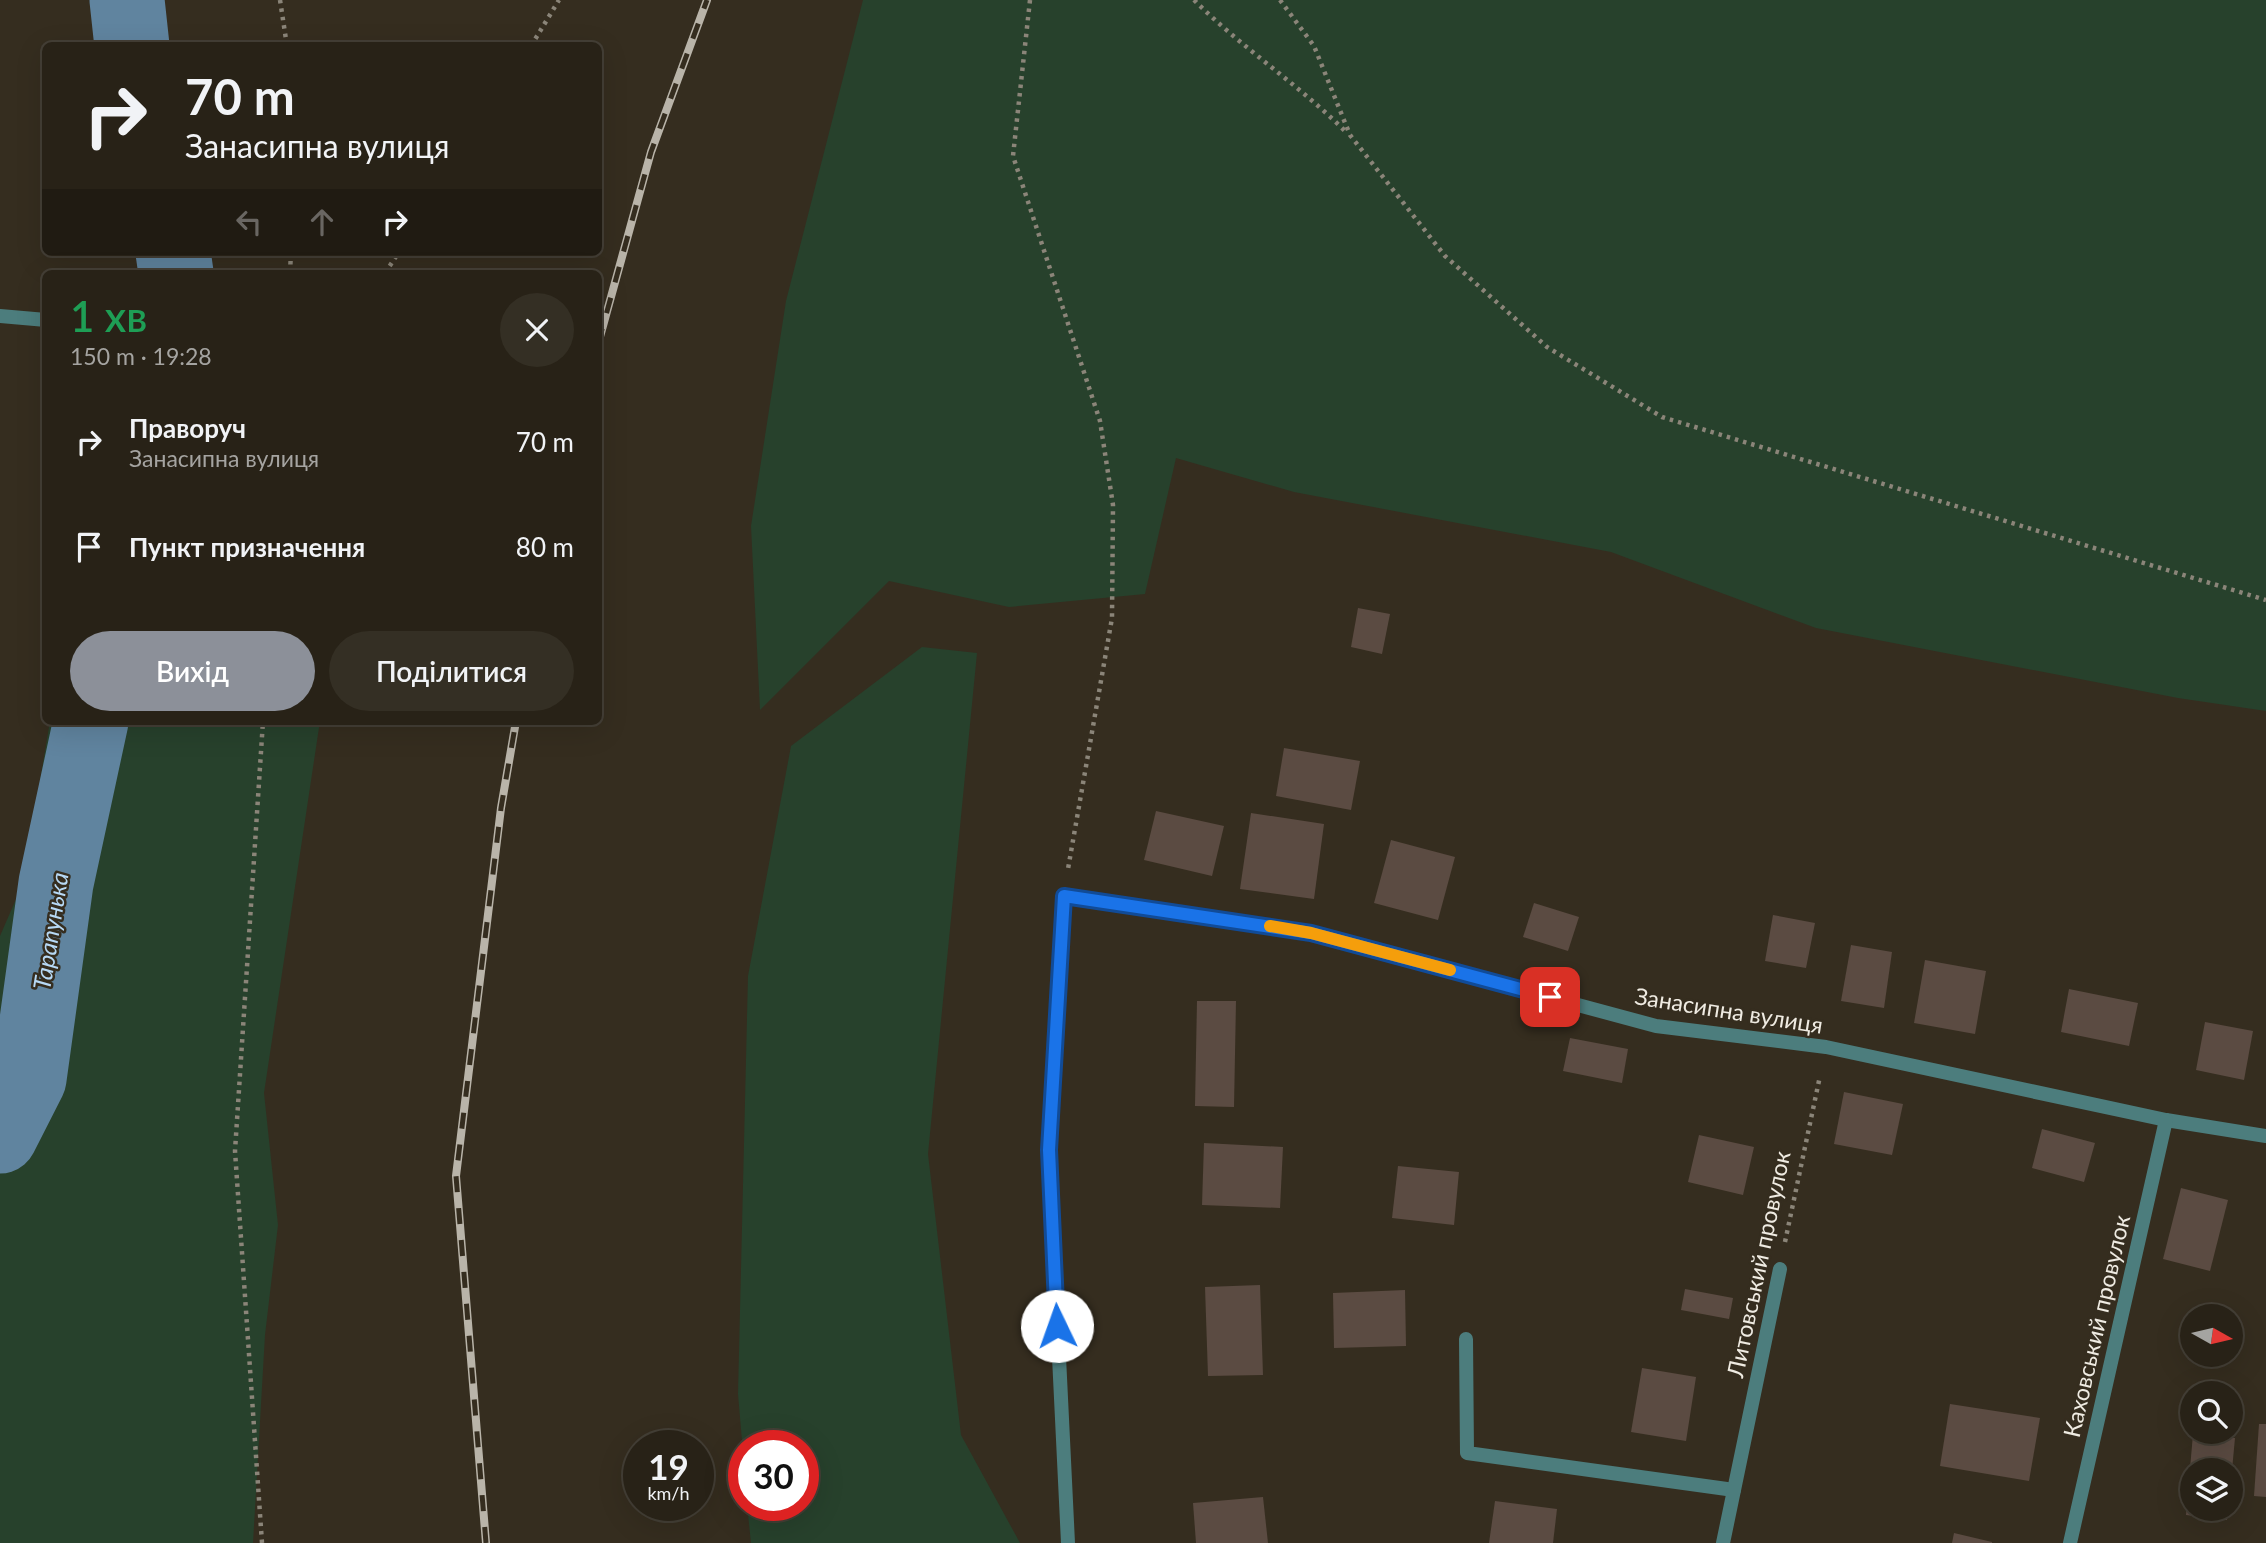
<!DOCTYPE html>
<html lang="uk">
<head>
<meta charset="utf-8">
<style>
	body { margin:0; font-family:Lato,sans-serif; background:#342f24; color:#f1f3f6; height:100vh; display:flex; flex-direction:column; font-size:26px; white-space:nowrap }
	* { box-sizing:border-box; margin:0 }
	p { font-size:23px; color:#a5a4a1 }
	.icon { flex:none; width:38px; height:38px; fill:none; stroke:currentColor; stroke-width:2; stroke-linecap:round; stroke-linejoin:round }
	.map { position:relative; flex:1; overflow:hidden }
	.sheet { position:absolute; left:42px; top:270px; width:560px; height:455px; display:flex; flex-direction:column; background:#282217; border-radius:10px; box-shadow:0 7px 28px #0002,0 0 0 2px #443f36 }
	.sheet>* { flex:none }
	.top-card { position:absolute; left:42px; top:42px; width:560px; height:214px; border-radius:10px; box-shadow:0 7px 28px #0002,0 0 0 2px #443f36; background:#282217; color:#f1f3f6; overflow:hidden }
	.needle { width:46px; rotate:98deg }
	.tools { position:absolute; left:2180px; top:1304px; display:grid; gap:14px }
	.tools a { display:grid; place-items:center; width:63px; height:63px; border-radius:50%; background:#282217; box-shadow:0 7px 28px #0002,0 0 0 2px #443f36; font-size:35px }
	.speed { position:absolute; left:623px; top:1430px; display:flex; gap:14px; font-size:35px; font-weight:700; text-align:center }
	.speed>* { display:grid; place-content:center; width:91px; height:91px; border-radius:50%; background:#282217; box-shadow:0 7px 28px #0002,0 0 0 2px #443f36; line-height:1 }
	.speed small { font-size:18px; font-weight:400 }
	.speed .limit { border:10px solid #d22; background:#fff; color:#111 }
	.pin { position:absolute; display:grid; place-items:center; width:60px; height:60px; color:#fff; margin:-30px; border-radius:14px; box-shadow:0 4px 10px #0006 }
	.me { position:absolute; width:77px; margin:-38px; rotate:357deg; stroke-linejoin:round; filter:drop-shadow(0 0 5px #0008) }
	.turn { display:flex; align-items:center; gap:24px; height:147px; padding:0 28px; font-size:32px }
	.turn .icon { width:91px; height:91px; stroke-width:2.5 }
	.turn b { display:block; font-size:49px; line-height:60px }
	.lanes { display:flex; align-items:center; height:66px; padding:0 28px; background:#0003; justify-content:center; gap:35px; direction:ltr }
	.lanes .off { opacity:.35 }
	.round { display:grid; place-items:center; flex:none; width:74px; height:74px; border-radius:37px; background:#342f24 }
	.overview { display:flex; align-items:center; justify-content:space-between; height:119px; padding:0 28px }
	h1 { font-size:42px; font-weight:600; line-height:52px; color:#1e9e55 }
	.primary-button { display:flex; gap:14px; margin-top:auto; padding:14px 28px }
	.primary-button a { flex:1; height:80px; border-radius:42px; background:#8c9099; color:#fff; font-size:28px; font-weight:600; line-height:80px; text-align:center }
	.primary-button a+a { background:#342f24; color:#f1f3f6 }
	ul { padding:0; list-style:none }
	li { display:flex; align-items:center; gap:21px; height:105px; padding:0 28px }
	li div { flex:1 }
	li b { display:block; font-size:26px }
	li em { font-style:normal }
	.map>svg:first-child { display:block }
	.green { fill:#27412c }
	.lines { fill:none; stroke-linecap:round; stroke-linejoin:round }
	.river { stroke:#60849f; stroke-width:75 }
	.building { fill:#5b4b42 }
	.path { stroke:#8b8579; stroke-width:4.5; stroke-dasharray:3.5 5; stroke-linecap:butt }
	.street { stroke:#4c7d7d; stroke-width:14 }
	.rail-casing { stroke:#b9b4a9; stroke-width:8 }
	.rail { stroke:#352d1f; stroke-width:5; stroke-dasharray:16; stroke-linecap:butt }
	.route-casing { stroke:#114b97; stroke-width:18 }
	.route { stroke:#1a73e8; stroke-width:12 }
	.slow { stroke:#f59e0b; stroke-width:12 }
	.labels { text-anchor:middle; dominant-baseline:central; stroke-width:5; stroke-linejoin:round; paint-order:stroke }
	.street-label { font-size:23px; fill:#efebe2; stroke:#352d1f }
	.water-label { font-size:24px; font-style:italic; fill:#b7d9f5; stroke:#352d1f }
</style>
</head>
<body>
<div class="map">
<svg width="2266" height="1543" viewBox="0 0 2266 1543">
	<rect width="100%" height="100%" fill="#352d1f"/>
	<!-- green -->
	<g class="green">
		<polygon points="863,0 2266,0 2266,711 2178,698 1816,628 1611,552 1294,492 1176,458 1145,594 1009,607 889,581 760,710 751,526 786,301"/>
		<polygon points="922,647 977,653 928,1154 961,1435 1020,1543 751,1543 747,1505 803,1505 803,1446 744,1446 744,1464 738,1394 748,976 791,746"/>
		<polygon points="50,721 320,721 264,1093 278,1225 265,1335 253,1543 0,1543 0,936 23,883"/>
	</g>
	<g class="lines">
		<!-- river -->
		<g class="river">
			<polyline points="127,0 132,46"/>
			<polyline points="173,252 176,273"/>
			<polyline points="0,1136 29,1079 56,883 91,721"/>
		</g>
	</g>
	<!-- building -->
	<g class="building">
		<polygon points="1358,608 1390,614 1382,654 1351,647"/>
		<polygon points="1284,748 1360,761 1351,810 1276,796"/>
		<polygon points="1156,811 1224,826 1212,876 1144,860"/>
		<polygon points="1251,813 1324,824 1314,899 1240,889"/>
		<polygon points="1391,840 1455,857 1438,920 1374,903"/>
		<polygon points="1534,903 1579,917 1568,951 1523,937"/>
		<polygon points="1773,915 1815,923 1806,968 1765,961"/>
		<polygon points="1851,945 1892,952 1884,1008 1841,1001"/>
		<polygon points="1925,960 1986,971 1975,1034 1914,1023"/>
		<polygon points="2069,989 2138,1003 2129,1046 2061,1032"/>
		<polygon points="1197,1001 1236,1001 1234,1107 1195,1106"/>
		<polygon points="2205,1022 2253,1031 2244,1080 2196,1070"/>
		<polygon points="1570,1038 1628,1049 1622,1083 1563,1071"/>
		<polygon points="1844,1092 1903,1104 1892,1155 1834,1144"/>
		<polygon points="2042,1129 2095,1143 2084,1182 2032,1168"/>
		<polygon points="1699,1135 1754,1147 1743,1195 1688,1182"/>
		<polygon points="1204,1143 1283,1147 1280,1208 1202,1205"/>
		<polygon points="1398,1166 1459,1172 1454,1225 1392,1218"/>
		<polygon points="2181,1188 2228,1200 2210,1271 2163,1259"/>
		<polygon points="1260,1285 1263,1375 1208,1376 1205,1287"/>
		<polygon points="1685,1289 1733,1298 1729,1319 1681,1310"/>
		<polygon points="1405,1290 1406,1346 1334,1348 1333,1293"/>
		<polygon points="1642,1368 1696,1377 1686,1441 1631,1432"/>
		<polygon points="1950,1404 2040,1418 2029,1481 1940,1466"/>
		<polygon points="2259,1424 2266,1424 2266,1497 2254,1496"/>
		<polygon points="2193,1434 2235,1438 2232,1470 2193,1470 2193,1508 2228,1508 2227,1520 2186,1515"/>
		<polygon points="1263,1497 1268,1543 1196,1543 1193,1503"/>
		<polygon points="1495,1501 1557,1509 1553,1543 1489,1543"/>
		<polygon points="1954,1533 1992,1542 1992,1543 1952,1543"/>
	</g>
	<g class="lines">
		<!-- path -->
		<g class="path">
			<polyline points="280,0 287,46"/>
			<polyline points="1030,0 1013,156 1100,421 1113,505 1112,618 1068,869"/>
			<path d="M 1194,0 C 1242,48 1298,84 1346,132"/>
			<polyline points="1280,0 1314,46 1350,135 1445,256 1547,347 1662,417 2266,600"/>
			<polyline points="531,46 559,0"/>
			<polyline points="290,273 291,252"/>
			<polyline points="385,273 399,252"/>
			<polyline points="1785,1242 1820,1076"/>
			<polyline points="262,1543 235,1151 263,721"/>
		</g>
		<!-- street -->
		<g class="street">
			<polyline points="0,316 46,320"/>
			<polyline points="1466,1339 1467,1453 1734,1490"/>
			<polyline points="1068,1543 1049,1150 1064,896 1311,933 1656,1026 1826,1047 2166,1120 2266,1136"/>
			<polyline points="1723,1543 1780,1269"/>
			<polyline points="2070,1543 2166,1120"/>
		</g>
		<!-- rail casing -->
		<g class="rail-casing">
			<g id="rail">
				<polyline points="598,344 651,152 707,0"/>
				<polyline points="486,1543 456,1176 501,808 516,721"/>
			</g>
		</g>
		<!-- rail -->
		<use href="#rail" class="rail"/>
	</g>
	<g class="lines">
		<!-- route casing -->
		<g class="route-casing">
			<polyline id="route" points="1057,1326 1049,1150 1064,896 1311,933 1550,997"/>
		</g>
		<!-- route -->
		<use href="#route" class="route"/>
		<!-- slow -->
		<polyline class="slow" points="1270,926 1311,933 1450,970"/>
	</g>
	<g class="labels">
		<!-- street labels -->
		<g class="street-label">
			<text transform="translate(1729 1010) rotate(9)">Занасипна вулиця</text>
			<text transform="translate(1758 1264) rotate(-78)">Литовський провулок</text>
			<text transform="translate(2096 1326) rotate(-77)">Каховський провулок</text>
		</g>
		<!-- water labels -->
		<g class="water-label">
			<text transform="translate(50 931) rotate(-81)">Тарапунька</text>
		</g>
	</g>
</svg>
<div class="tools">
<a><svg class="needle" viewBox="-14 -14 28 28"><path d="M0-13l5 13h-10z" fill="#e53935"/><path d="M0 13l5-13h-10z" fill="#a5a4a1"/></svg></a>
<a><svg class="icon" aria-label="search" viewBox="0 0 24 24"><circle cx="10" cy="10" r="6"/><path d="M15 15l6 6"/></svg></a>
<a><svg class="icon" aria-label="layers" viewBox="0 0 24 24"><path d="M12 4l9 5-9 5-9-5zM3 14l9 5 9-5"/></svg></a>
</div>
<div class="speed"><div>19<small>km/h</small></div><div class="limit">30</div></div>
<div class="pin" style="left:1550px;top:997px;background:#d93025"><svg class="icon" aria-label="arrive" viewBox="0 0 24 24"><path d="M6 21V4h12l-3 4 3 4H6"/></svg></div>
<svg class="me" style="left:1057px;top:1326px" viewBox="-20 -20 40 40"><circle r="19" fill="#fff"/><path d="M0-13L10 11 0 6-10 11z" fill="#1a73e8"/></svg>
<div class="top-card">
<div class="turn"><svg class="icon" aria-label="right" viewBox="0 0 24 24"><path d="M7 20v-9h11M14 6l5 5-5 5"/></svg><div><b>70 m</b>Занасипна вулиця</div></div>
<div class="lanes"><svg class="icon off" aria-label="left" viewBox="0 0 24 24"><path d="M17 20v-9H6M10 6l-5 5 5 5"/></svg><svg class="icon off" aria-label="ahead" viewBox="0 0 24 24"><path d="M12 20V5M6 11l6-6 6 6"/></svg><svg class="icon" aria-label="right" viewBox="0 0 24 24"><path d="M7 20v-9h11M14 6l5 5-5 5"/></svg></div>
</div>
<section class="sheet">
<div class="overview"><div><h1>1 хв</h1><p>150 m · 19:28</p></div><a class="round"><svg class="icon" aria-label="close" viewBox="0 0 24 24"><path d="M6 6l12 12M18 6L6 18"/></svg></a></div>
<ul>
<li><svg class="icon" aria-label="right" viewBox="0 0 24 24"><path d="M7 20v-9h11M14 6l5 5-5 5"/></svg><div><b>Праворуч</b><p>Занасипна вулиця</p></div><em>70 m</em></li>
<li><svg class="icon" aria-label="arrive" viewBox="0 0 24 24"><path d="M6 21V4h12l-3 4 3 4H6"/></svg><div><b>Пункт призначення</b></div><em>80 m</em></li>
</ul>
<div class="primary-button"><a>Вихід</a><a>Поділитися</a></div>
</section>
</div>
</body>
</html>
